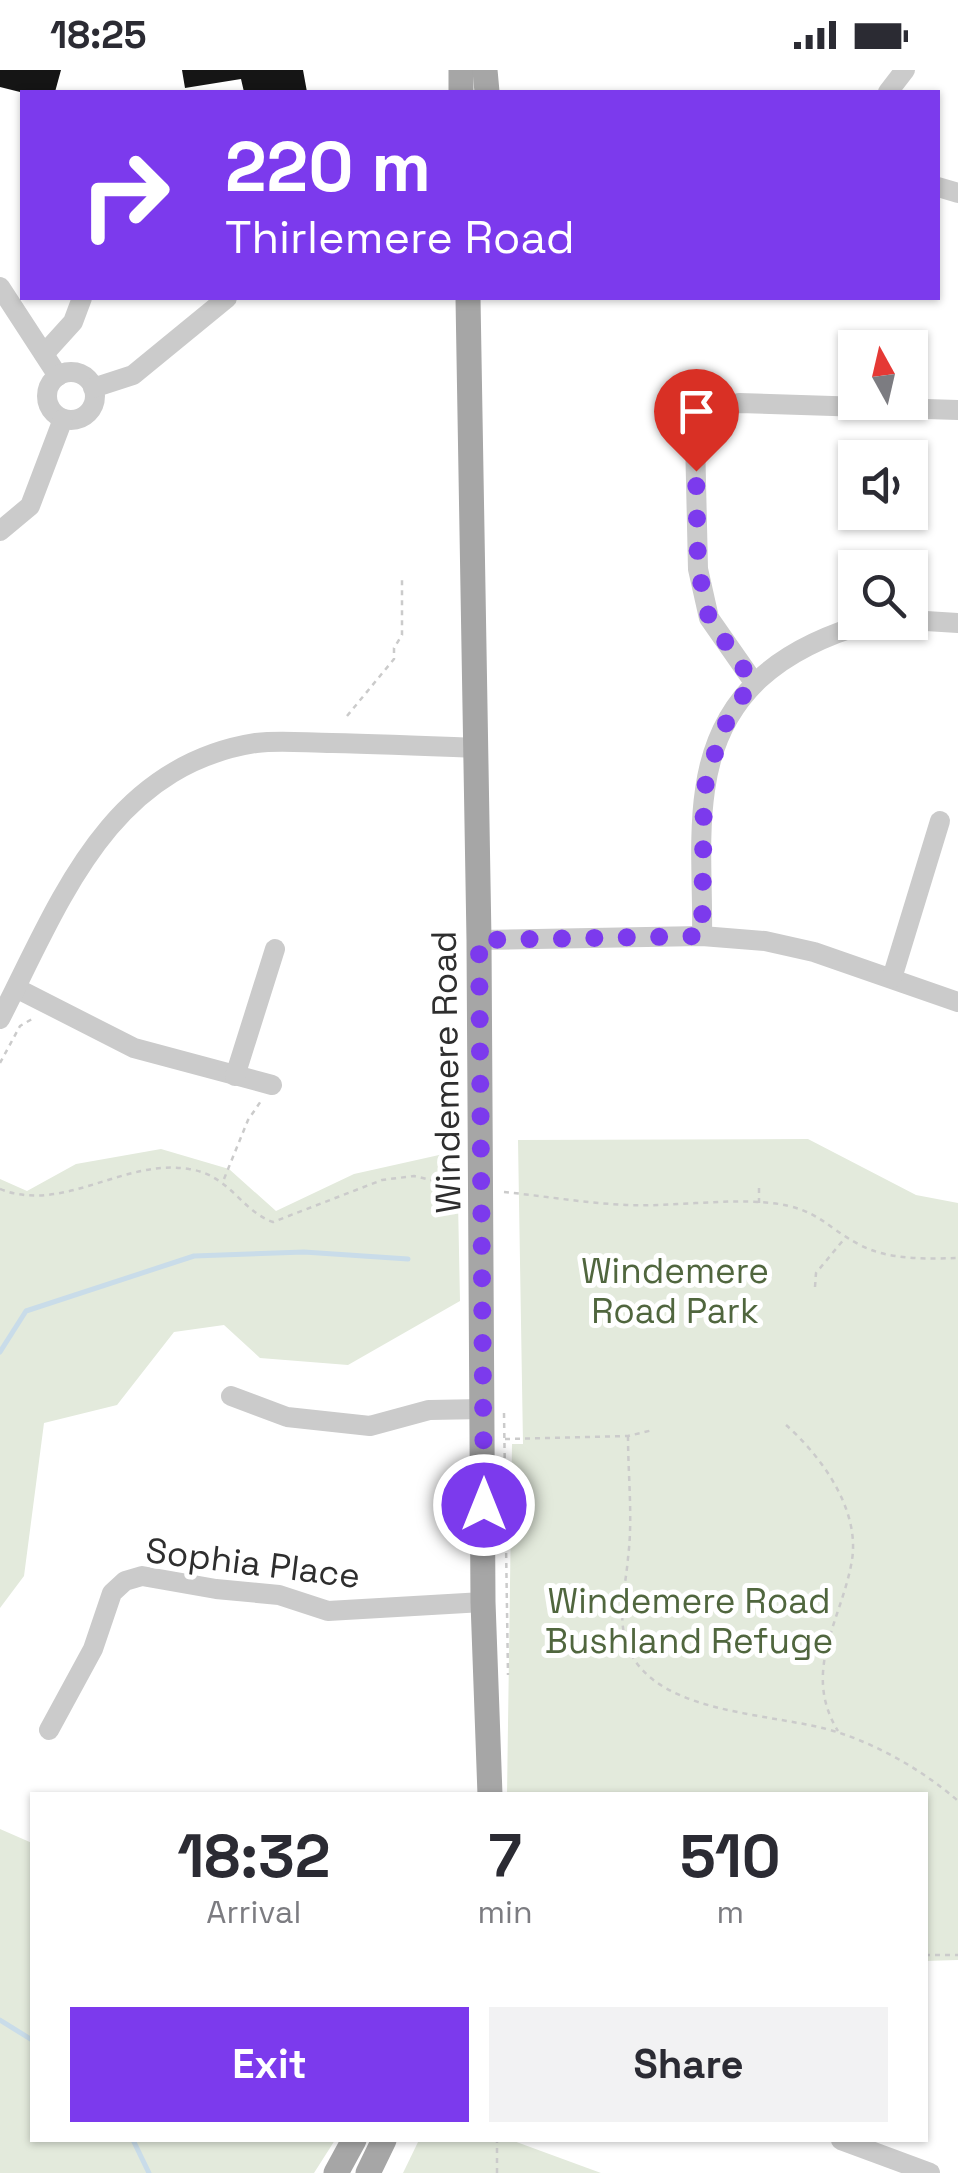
<!DOCTYPE html>
<html lang="en">
<head>
<meta charset="utf-8">
<style>
	body { margin:0; font-family:"Space Grotesk",sans-serif; background:#f2f2f3; color:#2b2b33; height:100vh; display:flex; flex-direction:column; font-size:38px; white-space:nowrap }
	* { box-sizing:border-box; margin:0 }
	p { font-size:32px; color:#7c7c81 }
	.icon { flex:none; width:55px; height:55px; fill:none; stroke:currentColor; stroke-width:2; stroke-linecap:round; stroke-linejoin:round }
	.map { position:relative; flex:1; overflow:hidden }
	.sheet { position:absolute; left:30px; top:1722px; width:898px; height:350px; display:flex; flex-direction:column; background:#fff; border-radius:0px; box-shadow:0 2px 8px #0004 }
	.sheet>* { flex:none }
	.top-card { position:absolute; left:20px; top:20px; width:920px; height:210px; border-radius:0px; box-shadow:0 2px 8px #0004; background:#7c3aed; color:#fff; overflow:hidden }
	.needle { width:65px; rotate:352deg }
	.fabs { position:absolute; left:838px; top:260px; display:grid; gap:20px }
	.fabs a { display:grid; place-items:center; width:90px; height:90px; border-radius:0px; background:#fff; box-shadow:0 2px 8px #0004; font-size:50px }
	.pin { position:absolute; display:grid; place-items:center; width:85px; height:85px; color:#fff; margin:-102px -42px; border-radius:50% 50% 50% 0; rotate:-45deg; box-shadow:0 0 10px #0007 }
	.pin .icon { rotate:45deg }
	.me { position:absolute; width:110px; margin:-55px; rotate:0deg; stroke-linejoin:round; filter:drop-shadow(0 0 8px #0008) }
	.turn { display:flex; align-items:center; gap:35px; height:210px; padding:0 40px; font-size:45px }
	.turn .icon { width:130px; height:130px; stroke-width:2.5 }
	.turn b { display:block; font-size:70px; line-height:85px }
	.eta { display:flex; justify-content:space-evenly; align-items:center; height:170px; text-align:center }
	.eta b { font-size:60px; font-weight:800; line-height:70px }
	.button { display:flex; gap:20px; margin-top:auto; padding:20px 40px }
	.button a { flex:1; height:115px; border-radius:0px; background:#7c3aed; color:#fff; font-size:40px; font-weight:800; line-height:115px; text-align:center }
	.button a+a { background:#f2f2f3; color:#2b2b33 }
	.status { display:flex; justify-content:space-between; align-items:center; height:70px; padding:0 50px; background:#fff; direction:ltr }
	.status svg { height:28px; fill:currentColor }
	.map>svg:first-child { display:block }
	.green { fill:#e3eadc }
	.lines { fill:none; stroke-linecap:round; stroke-linejoin:round }
	.stream { stroke:#c9dce9; stroke-width:5 }
	.building { fill:#151515 }
	.path { stroke:#cbcbcb; stroke-width:2.5; stroke-dasharray:5 5; stroke-linecap:butt }
	.minor { stroke:#cbcbcb; stroke-width:20 }
	.major { stroke:#a6a6a6; stroke-width:25 }
	.route { stroke:#7c3aed; stroke-width:18; stroke-dasharray:0 32.4 }
	.labels { text-anchor:middle; dominant-baseline:central; stroke-width:10; stroke-linejoin:round; paint-order:stroke }
	.street-label { font-size:35px; fill:#2e2e2e; stroke:#fff }
	.park-label { font-size:35px; fill:#50663e; stroke:#fff }
</style>
</head>
<body>
<div class="status"><b>18:25</b><svg viewBox="0 0 49 12"><path d="M0 12V9h3v3zM5 12V6h3v6zM10 12V3h3v9zM15 12V0h3v12zM26 1h20v11H26zM47 4h2v5h-2z"/></svg></div>
<div class="map">
<svg width="958" height="2103" viewBox="0 0 958 2103">
	<rect width="100%" height="100%" fill="#fff"/>
	<!-- green -->
	<g class="green">
		<polygon points="808,1069 916,1125 958,1133 958,1890 925,1891 925,1725 507,1725 512,1374 523,1374 518,1070"/>
		<polygon points="161,1079 229,1099 276,1141 354,1104 457,1081 460,1231 348,1295 260,1288 224,1255 174,1262 117,1335 44,1353 24,1506 0,1538 0,1109 27,1121 76,1094"/>
		<polygon points="0,1759 32,1773 32,2070 335,2070 314,2103 0,2103"/>
		<polygon points="419,2070 511,2070 601,2103 403,2103"/>
	</g>
	<g class="lines">
		<!-- stream -->
		<g class="stream">
			<polyline points="0,1282 26,1241 194,1186 304,1182 408,1189"/>
			<polyline points="0,1950 32,1970"/>
			<polyline points="133,2070 149,2103"/>
		</g>
	</g>
	<!-- building -->
	<g class="building">
		<polygon points="0,0 61,0 55,22 20,22 0,17"/>
		<polygon points="182,0 303,0 307,22 244,22 241,9 185,18"/>
	</g>
	<g class="lines">
		<!-- path -->
		<g class="path">
			<polyline points="347,646 394,589 394,578 402,565 402,506"/>
			<polyline points="0,993 20,956 32,949"/>
			<polyline points="224,1109 248,1050 261,1031"/>
			<path d="M 0,1119 C 63,1144 125,1088 189,1099 C 230,1105 241,1141 273,1152 L 382,1110 L 414,1106 L 461,1117"/>
			<path d="M 504,1122 C 544,1126 585,1133 626,1135 C 674,1137 724,1128 772,1133 C 819,1139 824,1156 860,1175 C 888,1190 927,1189 958,1188"/>
			<polyline points="759,1133 759,1114"/>
			<polyline points="815,1217 816,1203 845,1168"/>
			<polyline points="504,1343 508,1605"/>
			<path d="M 786,1355 C 821,1386 860,1439 852,1490 C 842,1550 801,1601 838,1661"/>
			<path d="M 628,1366 C 628,1406 633,1448 628,1488 C 626,1513 619,1538 624,1564 C 641,1648 776,1641 840,1663 C 882,1677 925,1702 958,1731"/>
			<polyline points="505,1369 628,1366 653,1360"/>
			<polyline points="925,1885 958,1885"/>
			<polyline points="497,2103 497,2070"/>
		</g>
		<!-- minor -->
		<g class="minor">
			<polyline points="888,22 905,0"/>
			<polyline points="938,117 958,123"/>
			<polyline points="0,217 58,306"/>
			<polyline points="44,284 73,252 82,228"/>
			<circle cx="71" cy="326" r="24"/>
			<polyline points="93,318 133,305 227,228"/>
			<polyline points="0,461 30,436 63,349"/>
			<polyline points="910,550 958,553"/>
			<polyline points="753,611 709,548 698,499 695,368 712,338 739,333 958,340"/>
			<path d="M 702,866 C 703,819 698,767 705,720 C 718,623 782,577 871,552"/>
			<polyline points="479,870 702,866 765,871 814,882 958,932"/>
			<polyline points="892,908 940,751"/>
			<polyline points="16,918 134,978 272,1015"/>
			<path d="M 0,949 C 60,832 108,696 256,673 C 281,670 307,673 332,673 C 381,674 429,676 477,678"/>
			<polyline points="235,1006 275,879"/>
			<polyline points="231,1326 287,1347 370,1356 429,1340 484,1339"/>
			<polyline points="49,1660 93,1579 112,1523 125,1511 142,1506 216,1519 279,1525 328,1541 483,1532"/>
			<polyline points="841,2070 930,2103"/>
		</g>
		<!-- major -->
		<g class="major">
			<polyline points="461,0 461,22"/>
			<polyline points="485,0 487,22"/>
			<polyline points="468,228 479,870 483,1532 490,1725"/>
			<polyline points="336,2103 354,2070"/>
			<polyline points="368,2103 384,2070"/>
		</g>
	</g>
	<g class="lines">
		<!-- route -->
		<polyline class="route" points="484,1435 479,870 702,866 704,720 722,660 752,611 709,548 698,498 696,401"/>
	</g>
	<g class="labels">
		<!-- street labels -->
		<g class="street-label">
			<text transform="translate(446 1002) rotate(-91)">Windemere Road</text>
			<text transform="translate(253 1493) rotate(7)">Sophia Place</text>
		</g>
		<!-- park labels -->
		<g class="park-label">
			<text x="675" y="1201">Windemere<tspan x="675" dy="40">Road Park</tspan></text>
			<text x="689" y="1531">Windemere Road<tspan x="689" dy="40">Bushland Refuge</tspan></text>
		</g>
	</g>
</svg>
<div class="fabs">
<a><svg class="needle" viewBox="-14 -14 28 28"><path d="M0-13l5 13h-10z" fill="#e53935"/><path d="M0 13l5-13h-10z" fill="#7c7c81"/></svg></a>
<a><svg class="icon" aria-label="sound" viewBox="0 0 24 24"><path d="M4 9h4l5-4v14l-5-4H4zM17 9q2 3 0 6"/></svg></a>
<a><svg class="icon" aria-label="search" viewBox="0 0 24 24"><circle cx="10" cy="10" r="6"/><path d="M15 15l6 6"/></svg></a>
</div>
<div class="pin" style="left:696px;top:401px;background:#d93025"><svg class="icon" aria-label="arrive" viewBox="0 0 24 24"><path d="M6 21V4h12l-3 4 3 4H6"/></svg></div>
<svg class="me" style="left:484px;top:1435px" viewBox="-20 -20 40 40"><circle r="17" fill="#7c3aed" stroke="#fff" stroke-width="3"/><path d="M0-11L8 9 0 5-8 9z" fill="#fff"/></svg>
<div class="top-card">
<div class="turn"><svg class="icon" aria-label="right" viewBox="0 0 24 24"><path d="M7 20v-9h11M14 6l5 5-5 5"/></svg><div><b>220 m</b>Thirlemere Road</div></div>
</div>
<section class="sheet">
<div class="eta">
<div><b>18:32</b><p>Arrival</p></div>
<div><b>7</b><p>min</p></div>
<div><b>510</b><p>m</p></div>
</div>
<div class="button"><a>Exit</a><a>Share</a></div>
</section>
</div>
</body>
</html>
